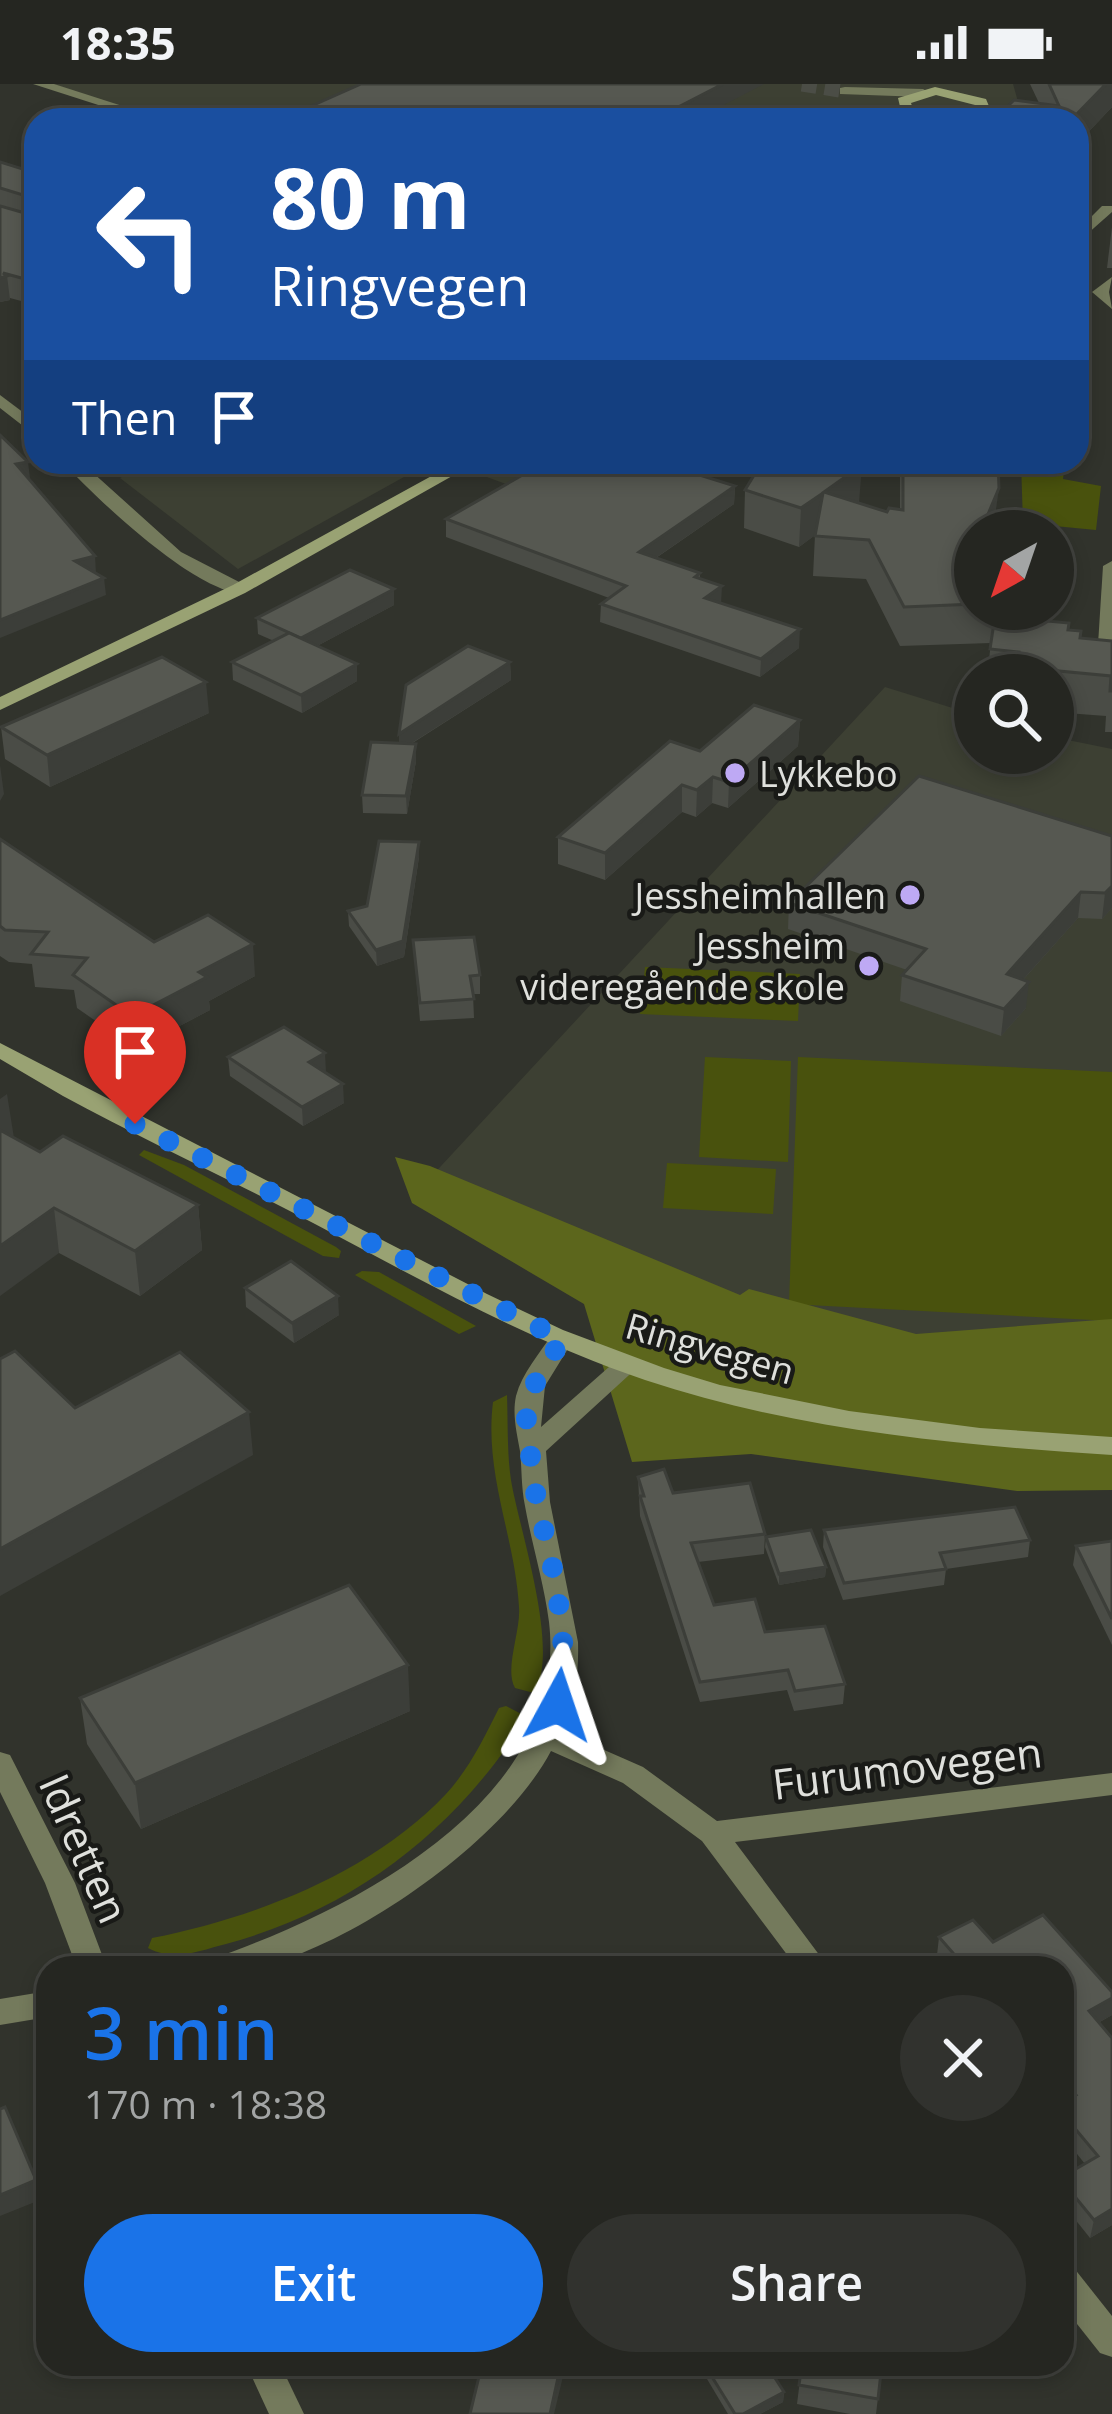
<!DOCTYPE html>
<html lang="en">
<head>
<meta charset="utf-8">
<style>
	body { margin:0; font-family:"Open Sans",sans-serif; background:#31322e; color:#f1f3f6; height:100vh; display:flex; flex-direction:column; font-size:45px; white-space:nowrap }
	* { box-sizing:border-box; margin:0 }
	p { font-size:39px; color:#a3a5a5 }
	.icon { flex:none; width:66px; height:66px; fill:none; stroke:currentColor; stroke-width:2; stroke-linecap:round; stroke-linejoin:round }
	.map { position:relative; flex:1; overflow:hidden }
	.sheet { position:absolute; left:36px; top:1872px; width:1038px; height:420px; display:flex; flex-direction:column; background:#252621; border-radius:36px; box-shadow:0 6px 18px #0003,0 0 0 3px #42433f }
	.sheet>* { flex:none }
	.hud { position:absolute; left:24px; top:24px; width:1065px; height:366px; border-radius:36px; box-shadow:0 6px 18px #0003,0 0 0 3px #42433f; background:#1a4fa0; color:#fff; overflow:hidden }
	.needle { width:78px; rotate:220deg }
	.controls { position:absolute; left:954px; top:426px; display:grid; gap:24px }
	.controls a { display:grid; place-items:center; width:120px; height:120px; border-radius:50%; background:#252621; box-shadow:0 6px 18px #0003,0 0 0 3px #42433f; font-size:60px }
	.pin { position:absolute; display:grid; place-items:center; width:102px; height:102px; color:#fff; margin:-123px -51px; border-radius:50% 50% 50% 0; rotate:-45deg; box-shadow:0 0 12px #0007 }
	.pin .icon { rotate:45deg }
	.me { position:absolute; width:132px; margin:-66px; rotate:5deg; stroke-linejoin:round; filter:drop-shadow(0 0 9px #0008) }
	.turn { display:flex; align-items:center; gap:42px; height:252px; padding:0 48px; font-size:54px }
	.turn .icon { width:156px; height:156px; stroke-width:2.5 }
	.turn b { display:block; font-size:84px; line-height:102px }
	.then { display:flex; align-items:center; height:114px; padding:0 48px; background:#0003; gap:24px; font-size:45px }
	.round { display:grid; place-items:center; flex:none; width:126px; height:126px; border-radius:63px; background:#31322e }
	.summary { display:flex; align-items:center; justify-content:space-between; height:204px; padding:0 48px }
	h1 { font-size:72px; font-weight:600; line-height:90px; color:#1a73e8 }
	.button { display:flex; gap:24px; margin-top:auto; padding:24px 48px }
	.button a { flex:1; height:138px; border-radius:72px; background:#1a73e8; color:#fff; font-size:48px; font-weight:600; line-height:138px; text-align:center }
	.button a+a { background:#31322e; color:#f1f3f6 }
	.status { display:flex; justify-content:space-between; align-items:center; height:84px; padding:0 60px; background:#252621; direction:ltr }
	.status svg { height:33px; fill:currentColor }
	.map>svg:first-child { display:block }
	.built { fill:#3d4033 }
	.green { fill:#49520d }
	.forest { fill:#5c661c }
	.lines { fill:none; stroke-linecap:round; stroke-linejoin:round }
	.street-tunnel { stroke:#4b4d46; stroke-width:15; stroke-dasharray:15 8; stroke-linecap:butt }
	.street { fill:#747a5c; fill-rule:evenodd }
	.secondary { fill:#99a273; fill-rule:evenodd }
	.wall { fill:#4a4c46 }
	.shaded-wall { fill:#3c3e39 }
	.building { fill:#565851; stroke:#3c3e39; stroke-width:3 }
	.route { stroke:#1a73e8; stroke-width:21; stroke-dasharray:0 37.8 }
	.poi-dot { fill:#bea9f4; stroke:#191a17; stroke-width:4.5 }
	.labels { text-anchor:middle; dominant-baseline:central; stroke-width:9; stroke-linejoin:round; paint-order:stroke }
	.poi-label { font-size:36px; fill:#dfe0dc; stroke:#191a17; text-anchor:end }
	.street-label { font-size:36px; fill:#dfe0dc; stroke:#191a17 }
	.near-street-label { font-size:42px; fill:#dfe0dc; stroke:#191a17 }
</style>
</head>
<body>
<div class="status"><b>18:35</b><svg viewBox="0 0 49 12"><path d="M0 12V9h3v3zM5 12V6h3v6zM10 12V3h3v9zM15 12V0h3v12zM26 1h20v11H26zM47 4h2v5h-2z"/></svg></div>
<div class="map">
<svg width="1112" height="2330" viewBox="0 0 1112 2330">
	<rect width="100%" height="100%" fill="#31332c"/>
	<!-- built -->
	<g class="built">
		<polygon points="53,0 1013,0 1020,25 982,36 158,36"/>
		<polygon points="149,378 431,378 238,485 120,394"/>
		<polygon points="446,378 840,378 828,394 798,404 702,382 610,438"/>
		<polygon points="885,603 975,631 975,669 1053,669 1053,653 1112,665 1112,1264 816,1248 429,1095"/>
	</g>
	<!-- green -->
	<g class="green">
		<polygon points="1021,378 1065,378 1063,395 1101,402 1096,446 1023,439"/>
		<polygon points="645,883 800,890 798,937 640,930"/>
		<polygon points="705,973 791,977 788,1078 699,1073"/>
		<polygon points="798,973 1112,988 1112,1237 789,1220"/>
		<polygon points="144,1066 184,1081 336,1163 341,1167 339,1174 323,1172 139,1071"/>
		<polygon points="667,1079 776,1085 773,1130 663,1124"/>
		<polygon points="362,1187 379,1188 476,1242 459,1250 355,1191"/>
		<path d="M 507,1311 C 508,1339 507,1369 511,1396 C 519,1445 561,1567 534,1609 L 515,1604 C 504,1585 521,1547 519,1523 C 515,1453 484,1390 493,1318 Z"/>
		<path d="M 506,1622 L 527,1633 C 457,1745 355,1825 226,1860 C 198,1867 175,1878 148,1864 L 152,1854 C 257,1833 371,1789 446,1710 C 469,1685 484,1654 499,1624 Z"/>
	</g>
	<!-- forest -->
	<polygon class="forest" points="395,1073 430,1082 740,1211 749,1205 916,1250 1112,1235 1112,1406 1017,1407 751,1370 632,1378 584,1220 412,1119"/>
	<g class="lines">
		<!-- street-tunnel -->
		<polyline class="street-tunnel" points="802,0 845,7"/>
		<!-- street -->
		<g class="street">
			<polygon points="33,0 54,0 166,36 145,36"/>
			<polygon points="845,3 923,5 930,9 923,13 840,10 840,4"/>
			<polygon points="1102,122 1112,122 1112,128 1077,159 1077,147"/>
			<polygon points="1112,193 1109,208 1112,225 1092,208"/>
			<polygon points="0,311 36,338 36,352 0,324"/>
			<path d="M 63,378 L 81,378 L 181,468 L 245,501 L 245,509 C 200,513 93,412 63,378 Z"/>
			<polygon points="1112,477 1112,580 1106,582 1097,576 1103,482"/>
			<path d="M 562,1247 L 574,1255 L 545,1302 L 541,1343 L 618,1275 L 627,1273 L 640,1281 L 546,1367 L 550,1418 L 578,1558 C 579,1588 575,1621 561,1647 L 643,1683 L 717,1737 L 1112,1689 L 1112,1711 L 735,1758 L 829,1884 L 797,1884 L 702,1757 L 623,1699 L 551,1667 C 504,1756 361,1856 264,1882 C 247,1887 226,1884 208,1884 L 212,1875 C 353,1826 570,1716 549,1538 C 544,1499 532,1461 525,1422 C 521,1403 522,1385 520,1367 C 517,1349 512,1331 516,1312 C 522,1289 540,1269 553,1249 Z"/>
			<polygon points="0,1668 10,1671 75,1799 107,1884 77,1884 45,1799 0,1708"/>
			<polygon points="48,1907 48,1933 0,1941 0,1915"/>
			<polygon points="1062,2180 1074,2184 1112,2232 1112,2273 1100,2269 1062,2221"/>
			<polygon points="246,2280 280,2280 304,2330 269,2330"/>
		</g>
		<!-- secondary -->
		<g class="secondary">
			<polygon points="935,3 986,15 991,27 975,36 956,36 977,25 975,21 936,11 911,19 913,25 936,36 902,31 898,14"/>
			<polygon points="457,378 477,378 245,509 0,626 0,613 233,501"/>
			<path d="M 0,959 L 487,1210 L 563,1246 L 664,1284 L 720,1301 L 849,1327 L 980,1344 L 1112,1353 L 1112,1371 C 954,1361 795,1346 645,1296 C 529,1257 423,1197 315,1140 C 231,1096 146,1057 63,1012 L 0,975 Z"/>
		</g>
	</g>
	<!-- wall -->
	<g class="wall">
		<polygon points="1030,0 1112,0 1112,23 1077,60 1039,19"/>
		<polygon points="0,78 36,89 36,221 10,214 10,216 0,218"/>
		<polygon points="1112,143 1112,184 1107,184"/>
		<polygon points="762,378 831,378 830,380 859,419 887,428 900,426 900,378 998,378 995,442 975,447 975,525 1002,525 1001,533 1068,546 1080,554 1112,557 1112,648 1105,648 1106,632 1053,628 1053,591 987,591 991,559 900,562 866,495 813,492 815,451 799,463 744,444 745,406"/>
		<polygon points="735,402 734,420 656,474 700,489 700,494 721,519 799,564 760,593 600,538 601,520 609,514 446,453 446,435"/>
		<polygon points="394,505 394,521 317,562 357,580 357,597 302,629 233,596 232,578 274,557 258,550 257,534"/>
		<polygon points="510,578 511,596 411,660 416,677 407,730 363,729 362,711 399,659"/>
		<polygon points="209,629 50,703 5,675 1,643"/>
		<polygon points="800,636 798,662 728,724 712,719 696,733 682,728 605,796 558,780 558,753 700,667"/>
		<polygon points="1112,752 1112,824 1102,835 1078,834 1023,896 1026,924 1001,952 900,917 902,891 907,886 788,845 789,819"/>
		<polygon points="0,755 154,858 255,892 209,917 210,926 136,965 77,924 74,906 35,903 32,880 9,878 0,872"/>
		<polygon points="419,773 404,873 377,882 349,842 348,827 367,822"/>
		<polygon points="413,856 480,891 480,910 473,910 474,934 420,937"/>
		<polygon points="228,973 326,988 344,1019 303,1042 230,992"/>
		<polygon points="13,1054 40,1068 198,1121 202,1166 140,1212 59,1169"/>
		<polygon points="245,1204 339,1231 294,1259 246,1223"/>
		<polygon points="638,1393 765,1450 764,1470 698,1478 714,1521 765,1548 845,1600 843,1620 794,1627 787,1606 700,1618 640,1432"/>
		<polygon points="824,1446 1030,1456 1028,1473 946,1485 944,1501 843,1516 823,1463"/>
		<polygon points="766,1453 826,1483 825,1493 779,1501 765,1463"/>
		<polygon points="1112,1457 1112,1561 1073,1481 1076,1462"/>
		<polygon points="80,1614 410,1627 141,1745 87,1660"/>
		<polygon points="1043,1831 1112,1908 1112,1931 1098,1939 1112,1954 1112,2141 1090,2154 1062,2119 1062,2093 1085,2080 1062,2051 1062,1884 948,1884 937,1871 939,1853 973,1836 993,1858"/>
		<polygon points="698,2280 766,2280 784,2308 783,2318 760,2330 728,2330"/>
		<polygon points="802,2280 882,2280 876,2330 850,2330 797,2320"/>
	</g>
	<!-- shaded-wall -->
	<g class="shaded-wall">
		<polygon points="723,0 764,0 695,36 653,36"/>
		<polygon points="1106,0 1112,0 1112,23 1077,60 1077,36 1071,36"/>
		<polygon points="7,192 10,216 0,218 0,194"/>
		<polygon points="28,378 30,394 18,397 16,380"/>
		<polygon points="862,381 859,419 824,408"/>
		<polygon points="735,402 734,420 638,486 639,468"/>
		<polygon points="999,404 993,447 981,447"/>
		<polygon points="823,409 821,447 799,463 801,424"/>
		<polygon points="95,472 96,489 75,477"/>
		<polygon points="104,494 106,511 0,554 0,536"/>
		<polygon points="722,502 721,520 705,514"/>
		<polygon points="394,505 394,521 302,570 301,554"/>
		<polygon points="800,545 799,564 760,593 761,575"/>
		<polygon points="510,578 511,596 399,667 399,650"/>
		<polygon points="357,580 357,597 302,629 301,611"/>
		<polygon points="206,598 209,629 50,703 47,671"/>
		<polygon points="800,636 798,662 728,724 729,698"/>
		<polygon points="416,660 416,677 407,730 406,712"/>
		<polygon points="0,681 4,710 0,717"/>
		<polygon points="713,693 712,719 696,733 697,706"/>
		<polygon points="682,701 682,728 605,796 605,769"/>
		<polygon points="419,758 419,773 404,873 377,882 376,866"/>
		<polygon points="1112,802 1112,824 1102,835 1105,809"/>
		<polygon points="1081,808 1078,834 1004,917 1007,890"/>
		<polygon points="253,860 255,892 209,917 210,926 136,965 132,932 199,888"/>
		<polygon points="1029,898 1026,924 1001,952 1004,925"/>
		<polygon points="325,969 326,988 309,978"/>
		<polygon points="343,1000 344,1019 303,1042 302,1023"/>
		<polygon points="7,1010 14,1054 0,1064 0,1015"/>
		<polygon points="198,1121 202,1166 140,1212 135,1167"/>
		<polygon points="54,1124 59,1169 0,1212 0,1162"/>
		<polygon points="338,1212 339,1231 294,1259 292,1239"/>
		<polygon points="249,1328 253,1371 0,1512 0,1465"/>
		<polygon points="826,1483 825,1493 779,1501 779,1490"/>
		<polygon points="408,1581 410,1627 141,1745 135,1699"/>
		<polygon points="1112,1914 1112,1931 1085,1946 1089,1927"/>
		<polygon points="36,2096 40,2116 0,2132 0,2111"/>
		<polygon points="1112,2125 1112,2141 1090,2154 1094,2136"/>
		<polygon points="561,2280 566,2280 554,2330 550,2330"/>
		<polygon points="784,2308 783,2318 760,2330 743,2330"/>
	</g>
	<!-- building -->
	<g class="building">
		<polygon points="361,0 723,0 653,36 280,36"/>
		<polygon points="1049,0 1106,0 1071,36 994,36 1014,16 1059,22"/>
		<polygon points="0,78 36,89 36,115 0,104"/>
		<polygon points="0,122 32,131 36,128 36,198 3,189 7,192 0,194"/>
		<polygon points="0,351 28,378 16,380 95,472 75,477 104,494 0,536"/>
		<polygon points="545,378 658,378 735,402 639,468 700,489 695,493 722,502 705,514 800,545 761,575 601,520 626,502 446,435"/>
		<polygon points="762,378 862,381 824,408 887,428 889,424 903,426 903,378 998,378 999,404 981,447 975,447 975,520 904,523 869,456 815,452 823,409 801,424 745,406"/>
		<polygon points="350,486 394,505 301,554 257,534"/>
		<polygon points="995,532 1069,539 1068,546 1081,547 1080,554 1112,557 1112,607 1110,607 1111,592 1017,583 1019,568 990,565"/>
		<polygon points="289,549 357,580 301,611 232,578"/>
		<polygon points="468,562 510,578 399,650 406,601"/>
		<polygon points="162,573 206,598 47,671 1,643"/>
		<polygon points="754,621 800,636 729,698 713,693 697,706 682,701 605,769 558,753 670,657 700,667"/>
		<polygon points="371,658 416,660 406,712 362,711"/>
		<polygon points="919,692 1112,752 1112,802 1105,809 1081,808 1007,890 1029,898 1004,925 902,891 926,865 789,819"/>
		<polygon points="0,755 154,858 208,831 253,860 199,888 207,893 132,932 73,891 87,874 31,870 48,848 5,846 0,842"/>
		<polygon points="379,757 419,758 403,857 376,866 348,827 367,822"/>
		<polygon points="474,853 480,891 470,892 474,915 420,919 413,856"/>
		<polygon points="284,943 325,969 309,978 343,1000 302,1023 228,973"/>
		<polygon points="0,1046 40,1068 63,1052 198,1121 135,1167 54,1124 0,1162"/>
		<polygon points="291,1177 338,1212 292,1239 245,1204"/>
		<polygon points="15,1267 75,1324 180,1268 249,1328 0,1465 0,1275"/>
		<polygon points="664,1385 673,1409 750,1399 765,1450 691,1459 714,1521 755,1515 765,1548 825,1542 845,1600 795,1607 788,1586 700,1598 640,1412 644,1412 638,1393"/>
		<polygon points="1015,1423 1030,1456 940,1469 946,1485 844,1499 824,1446"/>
		<polygon points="811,1446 826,1483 779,1490 766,1453"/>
		<polygon points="1112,1457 1112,1535 1076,1462"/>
		<polygon points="349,1501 408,1581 135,1699 80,1614"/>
		<polygon points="1043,1831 1112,1908 1112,1914 1089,1927 1112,1954 1112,2125 1094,2136 1062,2097 1062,2093 1098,2072 1062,2029 1062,2018 1076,2011 1062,1993 1062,1884 966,1884 939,1853 973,1836 993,1858"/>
		<polygon points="5,2023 36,2096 0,2111 0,2025"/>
		<polygon points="482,2280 561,2280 550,2330 470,2330"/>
		<polygon points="704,2280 766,2280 784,2308 743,2330 735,2330"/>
		<polygon points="802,2280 882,2280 878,2315 799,2301"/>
	</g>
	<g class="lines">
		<!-- route -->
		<polyline class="route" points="135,1040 562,1255 530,1308 526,1338 536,1412 557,1503 565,1580 558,1621"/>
	</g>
	<!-- markers -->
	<g class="poi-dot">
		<circle cx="735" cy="689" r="12"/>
		<circle cx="910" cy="811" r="12"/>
		<circle cx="869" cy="882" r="12"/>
	</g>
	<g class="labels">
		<!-- poi labels -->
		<g class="poi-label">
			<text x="759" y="689" text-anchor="start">Lykkebo</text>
			<text x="886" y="811">Jessheimhallen</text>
			<text x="845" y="861">Jessheim<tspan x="845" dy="41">videregående skole</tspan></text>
		</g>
		<!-- street labels -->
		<g class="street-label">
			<text transform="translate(710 1264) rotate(16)">Ringvegen</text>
		</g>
		<!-- near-street labels -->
		<g class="near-street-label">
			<text transform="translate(907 1683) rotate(-7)">Furumovegen</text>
			<text transform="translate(85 1764) rotate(66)">Idretten</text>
		</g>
	</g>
</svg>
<div class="controls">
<a><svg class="needle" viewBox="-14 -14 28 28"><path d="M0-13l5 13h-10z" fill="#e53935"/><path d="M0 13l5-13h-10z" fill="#a3a5a5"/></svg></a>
<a><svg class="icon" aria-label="search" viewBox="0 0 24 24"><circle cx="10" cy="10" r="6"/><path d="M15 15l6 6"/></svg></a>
</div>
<div class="pin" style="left:135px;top:1040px;background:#d93025"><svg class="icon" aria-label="arrive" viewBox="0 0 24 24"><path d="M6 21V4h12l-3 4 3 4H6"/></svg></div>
<svg class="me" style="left:558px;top:1621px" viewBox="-20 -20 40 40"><path d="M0-17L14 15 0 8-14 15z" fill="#1a73e8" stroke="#fff" stroke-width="4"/></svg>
<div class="hud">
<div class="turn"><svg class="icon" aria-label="left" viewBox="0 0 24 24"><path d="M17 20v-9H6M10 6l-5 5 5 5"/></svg><div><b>80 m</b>Ringvegen</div></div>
<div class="then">Then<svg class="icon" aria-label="arrive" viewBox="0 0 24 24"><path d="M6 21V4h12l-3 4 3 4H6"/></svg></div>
</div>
<section class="sheet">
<div class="summary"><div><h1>3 min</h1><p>170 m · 18:38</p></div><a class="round"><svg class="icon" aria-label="close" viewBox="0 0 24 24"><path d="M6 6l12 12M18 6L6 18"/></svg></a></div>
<div class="button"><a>Exit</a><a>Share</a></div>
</section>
</div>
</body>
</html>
